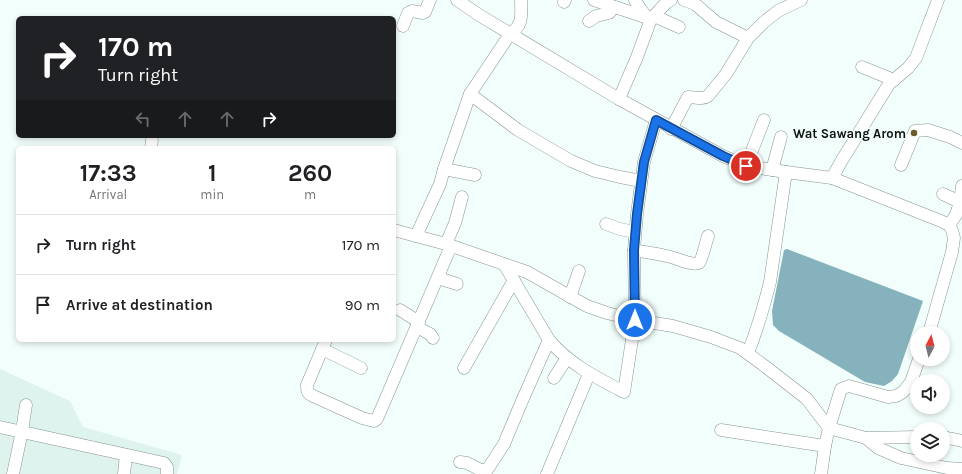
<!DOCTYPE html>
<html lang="en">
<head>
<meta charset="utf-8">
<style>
	body { margin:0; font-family:Karla,sans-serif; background:#f6f6f6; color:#202124; height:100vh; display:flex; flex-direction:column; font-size:15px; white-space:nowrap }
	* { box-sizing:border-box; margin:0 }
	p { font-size:13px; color:#757577 }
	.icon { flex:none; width:22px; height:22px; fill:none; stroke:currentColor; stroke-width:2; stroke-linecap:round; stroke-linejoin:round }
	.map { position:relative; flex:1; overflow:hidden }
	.panel { position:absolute; left:16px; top:146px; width:380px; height:196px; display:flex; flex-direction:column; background:#fff; border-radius:6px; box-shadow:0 2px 6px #0003 }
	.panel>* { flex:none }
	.top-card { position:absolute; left:16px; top:16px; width:380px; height:122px; border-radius:6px; box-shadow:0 2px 6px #0003; background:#202124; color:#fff; overflow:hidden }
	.needle { width:26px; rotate:7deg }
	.fabs { position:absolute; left:910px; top:326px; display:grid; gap:8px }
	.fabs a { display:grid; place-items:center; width:40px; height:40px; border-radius:50%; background:#fff; box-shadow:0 2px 6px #0003; font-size:20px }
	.pin { position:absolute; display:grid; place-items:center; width:34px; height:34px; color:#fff; margin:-17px; border:2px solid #fff; border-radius:50%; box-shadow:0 1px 4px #0007 }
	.me { position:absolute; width:44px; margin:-22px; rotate:0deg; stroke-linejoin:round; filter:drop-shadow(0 0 3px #0008) }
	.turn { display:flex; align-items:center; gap:14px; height:84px; padding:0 16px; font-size:18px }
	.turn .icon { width:52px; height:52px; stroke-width:2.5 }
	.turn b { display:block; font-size:28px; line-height:34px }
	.lanes { display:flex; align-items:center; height:38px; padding:0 16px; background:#0003; justify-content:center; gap:20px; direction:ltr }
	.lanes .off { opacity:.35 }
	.eta { display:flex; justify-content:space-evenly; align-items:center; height:68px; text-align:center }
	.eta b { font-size:24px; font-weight:700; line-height:28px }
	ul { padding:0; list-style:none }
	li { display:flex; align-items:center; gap:12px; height:60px; padding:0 16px; border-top:1px solid #e0e0e0 }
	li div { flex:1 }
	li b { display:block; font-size:15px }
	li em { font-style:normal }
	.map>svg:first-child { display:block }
	.built { fill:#def3ee }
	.water { fill:#86b2be }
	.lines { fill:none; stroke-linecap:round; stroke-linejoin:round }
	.minor-casing { stroke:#889491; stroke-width:13 }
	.minor { stroke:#fff; stroke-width:12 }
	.route-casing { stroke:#114b97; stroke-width:10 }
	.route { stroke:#1a73e8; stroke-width:7 }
	.poi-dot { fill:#6e5b29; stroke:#f2fefb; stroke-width:1.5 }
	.labels { text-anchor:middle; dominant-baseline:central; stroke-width:3.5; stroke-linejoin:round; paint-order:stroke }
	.poi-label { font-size:13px; font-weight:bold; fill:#0d1110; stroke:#f2fefb; text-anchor:end }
</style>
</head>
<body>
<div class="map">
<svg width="962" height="474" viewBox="0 0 962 474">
	<rect width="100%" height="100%" fill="#f2fefb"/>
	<!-- built -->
	<polygon class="built" points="0,369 70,401 83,427 182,455 177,474 0,474"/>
	<!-- water -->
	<polygon class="water" points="787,249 923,301 898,374 892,381 884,386 865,382 779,331 773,325 772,311 784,250"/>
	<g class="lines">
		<!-- minor casing -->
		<g class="minor-casing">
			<g id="minor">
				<polyline points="457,0 479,15 619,99 723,156 746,166 786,172 832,178 842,160 889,84 908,68 916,58 938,0"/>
				<polyline points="594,0 651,19"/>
				<path d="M 635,0 C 638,7 643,11 646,17"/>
				<polyline points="684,0 695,4 716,22 748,38"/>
				<polyline points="564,2 565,0"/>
				<polyline points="654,16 679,27"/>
				<polyline points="589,21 596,16 609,13 614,7"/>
				<polyline points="403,26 408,13 412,11 423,13 425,12 430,0"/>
				<polyline points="862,67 894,80"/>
				<polyline points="470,94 518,130 571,161 595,171 620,177 641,181"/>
				<polyline points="619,99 637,57 651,19 666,3 671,0"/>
				<path d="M 671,129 L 688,97 C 695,97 702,100 708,96 L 726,74 L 748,38 L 764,22 L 778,11 L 801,0"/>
				<polyline points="151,148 152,140"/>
				<polyline points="901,165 915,131 928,130 950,137 962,143"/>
				<polyline points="746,166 764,120"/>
				<polyline points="444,169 475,175"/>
				<polyline points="772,170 781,137"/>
				<polyline points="832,178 941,221 949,225 952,230 954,238 952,252 929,333"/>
				<polyline points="943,194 960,202 962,186"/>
				<polyline points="606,224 620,229 635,232"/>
				<polyline points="949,225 956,215 960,202 962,202"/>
				<polyline points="394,230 416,236 446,244 527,272 587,306 607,313 635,320 673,326 711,337 740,348 762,364 807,399 829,428 825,446 821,474"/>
				<path d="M 416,236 L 440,184 L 444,169 L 470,94 L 510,34 C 524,24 521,15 521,0"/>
				<polyline points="446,244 455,223 462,197"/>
				<path d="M 634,250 C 648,253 664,254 677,259 C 680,260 683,261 686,262 C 690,263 695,265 699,263 C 702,260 706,242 708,236"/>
				<path d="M 504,264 L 549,340 C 569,364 597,378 624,392 L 635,320 L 634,250 L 637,214 L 644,162 L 656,120"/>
				<polyline points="438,278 457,284"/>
				<polyline points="570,297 579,271"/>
				<polyline points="400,310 419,322"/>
				<polyline points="417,327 430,334 433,338"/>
				<path d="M 326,340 L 307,385 C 307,390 307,393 311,395 L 362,418 L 374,421 L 377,419 L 451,246"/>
				<polyline points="322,349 361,368"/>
				<path d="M 748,353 C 757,330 764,306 770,282 L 786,172"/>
				<polyline points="464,368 514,280"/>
				<polyline points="554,378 567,358"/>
				<polyline points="0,427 164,463 167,467 167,474"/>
				<polyline points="721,430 825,446"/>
				<polyline points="917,437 866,438 829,428 841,389 849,386 888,397 896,396 903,392 911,382 919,359"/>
				<polyline points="943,437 962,441"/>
				<polyline points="866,438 878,448 901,458 947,468 962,469"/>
				<polyline points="460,462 467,463 481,470 487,470 504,444 522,401 549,340"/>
				<polyline points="13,474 22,431 26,405"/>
				<polyline points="124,474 126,455"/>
				<polyline points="547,474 589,374"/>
			</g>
		</g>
		<!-- minor -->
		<use href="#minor" class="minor"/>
	</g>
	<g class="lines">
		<!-- route casing -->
		<g class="route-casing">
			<polyline id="route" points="635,320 634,250 637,214 644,162 656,120 723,156 746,166"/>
		</g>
		<!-- route -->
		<use href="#route" class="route"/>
	</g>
	<!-- markers -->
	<circle class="poi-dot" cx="914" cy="133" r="4"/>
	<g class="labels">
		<!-- poi labels -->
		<g class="poi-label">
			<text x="906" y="133">Wat Sawang Arom</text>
		</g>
	</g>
</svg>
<div class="fabs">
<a><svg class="needle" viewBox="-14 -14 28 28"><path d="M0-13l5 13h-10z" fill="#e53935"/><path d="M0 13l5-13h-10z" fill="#757577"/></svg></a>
<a><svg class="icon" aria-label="sound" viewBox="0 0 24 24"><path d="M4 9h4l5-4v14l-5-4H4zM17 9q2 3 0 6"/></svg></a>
<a><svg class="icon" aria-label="layers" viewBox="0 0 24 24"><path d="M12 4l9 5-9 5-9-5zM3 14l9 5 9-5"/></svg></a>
</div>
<div class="pin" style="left:746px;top:166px;background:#d93025"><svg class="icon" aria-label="arrive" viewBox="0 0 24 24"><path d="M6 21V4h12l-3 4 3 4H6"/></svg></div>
<svg class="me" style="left:635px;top:320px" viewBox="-20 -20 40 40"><circle r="17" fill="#1a73e8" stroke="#fff" stroke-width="3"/><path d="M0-11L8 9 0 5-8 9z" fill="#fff"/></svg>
<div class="top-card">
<div class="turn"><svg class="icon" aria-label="right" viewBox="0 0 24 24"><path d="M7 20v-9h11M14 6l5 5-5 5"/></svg><div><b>170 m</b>Turn right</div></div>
<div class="lanes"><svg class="icon off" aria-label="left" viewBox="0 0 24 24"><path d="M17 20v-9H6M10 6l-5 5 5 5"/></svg><svg class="icon off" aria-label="ahead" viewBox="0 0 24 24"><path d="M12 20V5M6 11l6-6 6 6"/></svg><svg class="icon off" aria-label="ahead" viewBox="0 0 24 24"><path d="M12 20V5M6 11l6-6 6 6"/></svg><svg class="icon" aria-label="right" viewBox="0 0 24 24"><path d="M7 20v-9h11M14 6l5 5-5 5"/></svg></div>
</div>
<section class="panel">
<div class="eta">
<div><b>17:33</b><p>Arrival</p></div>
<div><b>1</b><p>min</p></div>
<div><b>260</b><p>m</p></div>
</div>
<ul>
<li><svg class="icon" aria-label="right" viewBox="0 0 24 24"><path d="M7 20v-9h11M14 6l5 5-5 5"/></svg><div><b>Turn right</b></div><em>170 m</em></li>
<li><svg class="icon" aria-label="arrive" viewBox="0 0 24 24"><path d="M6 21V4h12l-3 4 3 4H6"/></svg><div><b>Arrive at destination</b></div><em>90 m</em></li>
</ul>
</section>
</div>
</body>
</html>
